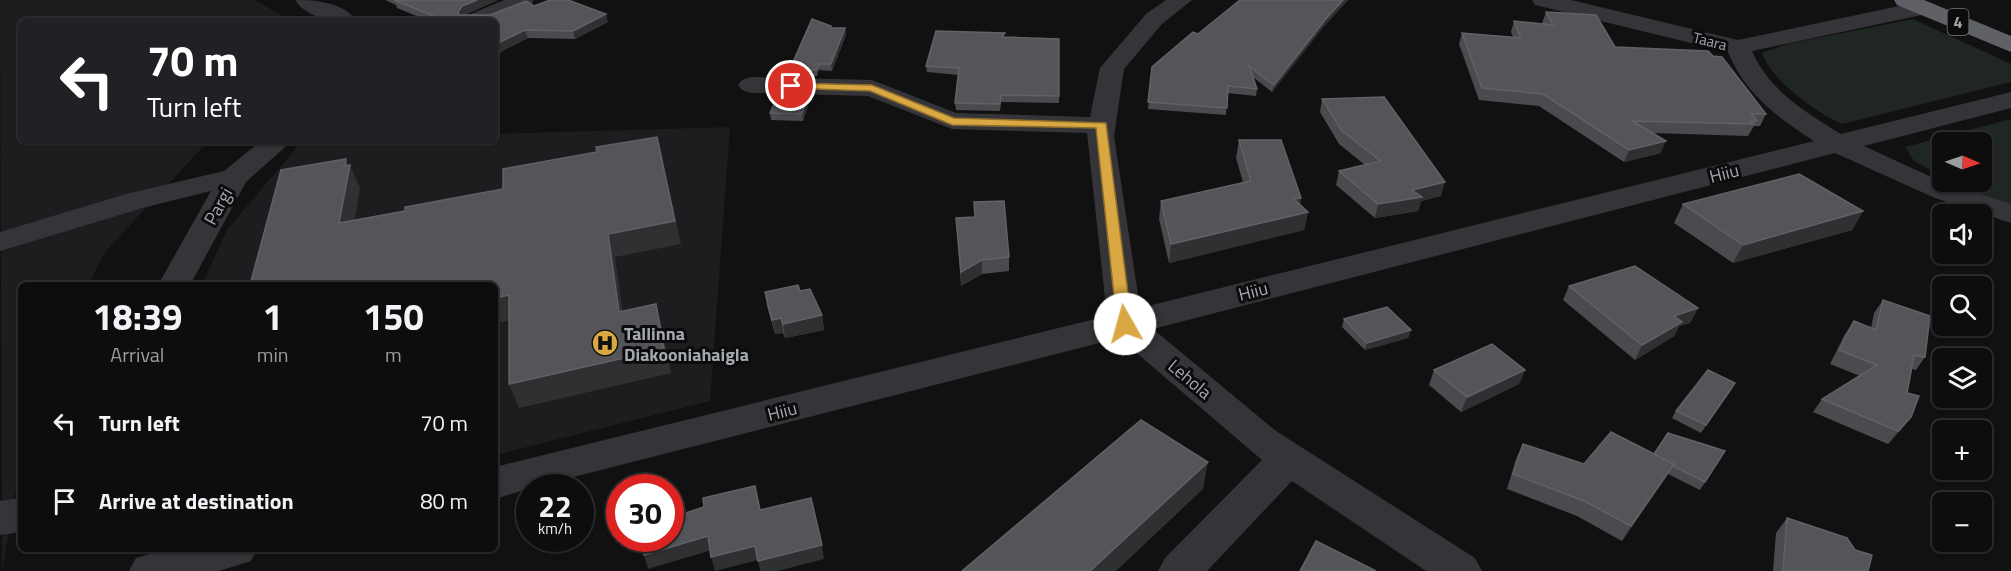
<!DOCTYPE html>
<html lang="en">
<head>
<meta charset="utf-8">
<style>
	body { margin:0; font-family:"Titillium Web",sans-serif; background:#161617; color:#f1f3f6; height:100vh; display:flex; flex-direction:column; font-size:22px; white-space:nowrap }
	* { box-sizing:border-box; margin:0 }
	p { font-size:20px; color:#9a9c9e }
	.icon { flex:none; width:33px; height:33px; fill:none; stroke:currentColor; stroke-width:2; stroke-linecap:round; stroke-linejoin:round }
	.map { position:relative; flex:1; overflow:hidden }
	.side { position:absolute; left:18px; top:282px; width:480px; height:270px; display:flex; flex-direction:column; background:#0d0d0e; border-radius:9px; box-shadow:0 2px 4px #0004,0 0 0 2px #2d2d2e }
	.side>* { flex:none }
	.top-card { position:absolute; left:18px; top:18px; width:480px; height:126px; border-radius:9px; box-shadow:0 2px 4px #0004,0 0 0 2px #2d2d2e; background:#202124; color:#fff; overflow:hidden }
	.needle { width:39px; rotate:92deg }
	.tools { position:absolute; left:1932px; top:132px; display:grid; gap:12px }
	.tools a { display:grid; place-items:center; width:60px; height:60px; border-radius:9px; background:#0d0d0e; box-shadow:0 2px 4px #0004,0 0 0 2px #2d2d2e; font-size:30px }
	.speed { position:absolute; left:516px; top:474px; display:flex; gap:12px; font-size:30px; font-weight:700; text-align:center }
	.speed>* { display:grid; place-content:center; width:78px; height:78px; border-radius:50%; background:#0d0d0e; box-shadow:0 2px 4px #0004,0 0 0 2px #2d2d2e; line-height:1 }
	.speed small { font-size:15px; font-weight:400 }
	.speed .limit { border:9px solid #d22; background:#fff; color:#111 }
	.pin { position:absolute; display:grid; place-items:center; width:51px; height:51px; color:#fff; margin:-26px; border:3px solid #fff; border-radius:50%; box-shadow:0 2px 6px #0007 }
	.me { position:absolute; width:66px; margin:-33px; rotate:353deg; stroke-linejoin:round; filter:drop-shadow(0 0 4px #0008) }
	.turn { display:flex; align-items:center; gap:21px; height:126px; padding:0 30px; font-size:27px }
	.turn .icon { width:78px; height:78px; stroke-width:2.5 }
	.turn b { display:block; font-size:42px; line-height:51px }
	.eta { display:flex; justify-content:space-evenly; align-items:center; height:102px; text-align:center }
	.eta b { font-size:36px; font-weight:700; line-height:42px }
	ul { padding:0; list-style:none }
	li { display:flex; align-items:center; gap:18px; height:78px; padding:0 30px }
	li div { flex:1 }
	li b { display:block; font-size:22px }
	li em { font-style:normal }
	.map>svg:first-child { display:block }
	.built { fill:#1d1d1f }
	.green { fill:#202621 }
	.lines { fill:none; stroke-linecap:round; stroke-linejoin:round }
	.minor { fill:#353539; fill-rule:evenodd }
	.highway { fill:#5f6167; fill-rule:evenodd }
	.wall { fill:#4a4b4e }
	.shaded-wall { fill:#2f3032 }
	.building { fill:#535559; stroke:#606267; stroke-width:1.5 }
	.route { fill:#d9a842; stroke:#8d6d2b; stroke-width:1.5 }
	.labels { text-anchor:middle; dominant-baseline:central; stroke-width:6; stroke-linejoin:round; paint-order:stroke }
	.far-street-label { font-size:15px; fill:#a4a8b1; stroke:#0c0c0d }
	.shield { fill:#0c0c0d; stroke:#767980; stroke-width:1.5 }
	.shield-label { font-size:16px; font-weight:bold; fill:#a4a8b1 }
	.street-label { font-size:18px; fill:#a4a8b1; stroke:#0c0c0d }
	.poi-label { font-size:18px; font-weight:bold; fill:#a4a8b1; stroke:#0c0c0d; text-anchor:start }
</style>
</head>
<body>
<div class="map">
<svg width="2011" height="571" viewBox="0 0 2011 571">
	<rect width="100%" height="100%" fill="#111112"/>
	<!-- built -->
	<g class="built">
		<polygon points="0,0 255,0 291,21 21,21 21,141 213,141 201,149 105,252 88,285 21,285 21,460 2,571"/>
		<polygon points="730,127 710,401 495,455 495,285 202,285 227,230 302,141 495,141 495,134"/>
	</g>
	<!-- green -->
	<g class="green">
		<path d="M 1913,19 L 2011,64 L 2011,82 L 1842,124 C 1815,112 1772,81 1762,53 L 1787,44 Z"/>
		<polygon points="2011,119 2011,208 1993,202 1953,182 1982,182 1982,142 1942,142 1942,176 1914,161 1905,147"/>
	</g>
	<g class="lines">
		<!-- minor -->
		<g class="minor">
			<path d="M 295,0 C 316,0 343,2 357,21 C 335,21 308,20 295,0 Z"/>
			<polygon points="504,0 534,0 531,5 493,21 462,21 466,16"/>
			<path d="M 1166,0 L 1192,0 L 1162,24 L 1124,69 L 1114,136 L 1140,308 L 1814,141 C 1778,118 1744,93 1728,52 L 1535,5 L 1532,0 L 1571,0 L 1738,40 L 1923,1 L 1931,3 L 1934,8 L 1931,13 L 1752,51 C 1769,91 1806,112 1841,134 L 2011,92 L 2011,108 L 1864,146 L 1942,182 L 2011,204 L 2011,223 L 1935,198 L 1835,153 L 1153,329 L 1276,431 L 1475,558 L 1482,571 L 1426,571 L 1292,481 L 1207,571 L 1158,571 L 1165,558 L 1262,460 L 1119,338 L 530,488 L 495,499 L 495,467 L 1107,316 L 1087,133 L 952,129 L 868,96 L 751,93 L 742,90 L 738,85 L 742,80 L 751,77 L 872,80 L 956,113 L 1090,117 L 1100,68 L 1146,14 Z"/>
			<polygon points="261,141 292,141 246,182 190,285 158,285 211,191 146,207 0,251 0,232 126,194 224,171"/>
			<polygon points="21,498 21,532 0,535 0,501"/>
			<polygon points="166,549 257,549 251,561 219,571 129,571 136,558"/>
		</g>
		<!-- highway -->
		<polygon class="highway" points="1894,0 1924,0 2011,36 2011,52 1897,5"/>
	</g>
	<!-- wall -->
	<g class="wall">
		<polygon points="385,0 498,0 464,15 490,15 534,6 608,22 575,39 528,38 502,51 495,59 495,21 429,21 397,8 396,5"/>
		<polygon points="1240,0 1348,0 1324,26 1272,92 1253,77 1257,89 1256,96 1227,93 1226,115 1148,109 1152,67 1198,34"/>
		<polygon points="1546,12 1615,47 1766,114 1760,126 1754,126 1748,136 1652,133 1661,153 1624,162 1539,106 1479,100 1459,44 1462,33 1513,37 1511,32 1514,21 1543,24 1542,23"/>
		<polygon points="831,28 845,28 846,35 832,71 819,70 817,76 791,76 790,69"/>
		<polygon points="1005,37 1059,39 1059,103 1001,102 1000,111 956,110 955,103 959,75 927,72 926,66"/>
		<polygon points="811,97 803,121 771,120 770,113"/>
		<polygon points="1322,99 1441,196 1421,201 1418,211 1375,218 1336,185 1339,171 1365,165 1339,144 1320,112"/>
		<polygon points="1239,140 1301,198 1300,204 1308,212 1304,230 1169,263 1159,219 1161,201 1243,182 1236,158"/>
		<polygon points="1683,204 1863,211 1852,230 1733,263 1674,223"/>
		<polygon points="956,218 1009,257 1009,271 982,274 961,286"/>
		<polygon points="1569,286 1698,308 1690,323 1679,326 1674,336 1635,360 1563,300"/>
		<polygon points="800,291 822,315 824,330 785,338 783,333 775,334 767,306 765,292"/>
		<polygon points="1883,300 1925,357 1916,370 1912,369 1907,393 1911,417 1901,430 1888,444 1813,412 1822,399 1860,376 1830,364 1845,334 1854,321 1871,328 1874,313"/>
		<polygon points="1344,319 1411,330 1408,338 1365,350 1342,327"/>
		<polygon points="1434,370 1525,370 1519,384 1461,412 1429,385"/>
		<polygon points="1735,383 1701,433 1672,418 1676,411"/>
		<polygon points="1523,444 1584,464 1654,454 1725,451 1700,490 1668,474 1622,541 1577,516 1507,489 1516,459"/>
		<polygon points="1787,518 1868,571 1773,571 1776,533"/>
	</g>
	<!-- shaded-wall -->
	<g class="shaded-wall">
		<polygon points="477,0 498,0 465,14 460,20 458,12 462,6"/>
		<polygon points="1343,0 1348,0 1324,26 1272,92 1274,85 1325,20"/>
		<polygon points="606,14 608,22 575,39 573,31"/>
		<polygon points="845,28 846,35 832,71 831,64"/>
		<polygon points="525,30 528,38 502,51 495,59 495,48 500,42"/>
		<polygon points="819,64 819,70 817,76 817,70"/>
		<polygon points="810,90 811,97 803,121 802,114"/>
		<polygon points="657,137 681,244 615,257 626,336 619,312 608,234"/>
		<polygon points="1666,141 1661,153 1624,162 1629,150"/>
		<polygon points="346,159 350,168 350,165 360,188 350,246 339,223 345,166"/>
		<polygon points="1445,182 1441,196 1421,201 1418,211 1375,218 1378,204 1412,190"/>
		<polygon points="1301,198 1298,214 1308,212 1304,230 1169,263 1171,244 1294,199"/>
		<polygon points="1863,211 1852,230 1733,263 1743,245"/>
		<polygon points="982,260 982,274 961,286 961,272"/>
		<polygon points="509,295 518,319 495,323 495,298"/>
		<polygon points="656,304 662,328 671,373 519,408 509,384"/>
		<polygon points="1698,308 1690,323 1679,326 1674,336 1635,360 1642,345 1674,316"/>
		<polygon points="822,315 824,330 785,338 783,324"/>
		<polygon points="781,318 783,333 775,334 772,320"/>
		<polygon points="1411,330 1408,338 1365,350 1367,343"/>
		<polygon points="1525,370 1519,384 1461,412 1467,397"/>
		<polygon points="1735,383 1731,391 1701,433 1706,425"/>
		<polygon points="1911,417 1901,430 1888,444 1898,431"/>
		<polygon points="1208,462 1203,489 1116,571 1090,571"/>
		<polygon points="1674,464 1665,479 1622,541 1631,526"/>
		<polygon points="708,536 712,550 648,569 644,555"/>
		<polygon points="822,545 824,559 778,571 760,571 758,561"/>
		<polygon points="755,546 758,560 715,571 711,557"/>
	</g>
	<!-- building -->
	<g class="building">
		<polygon points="394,0 477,0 462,6 458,12 459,15 490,15 526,1 534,6 550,0 568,0 606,14 573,31 525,30 500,42 495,48 495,21 446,21"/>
		<polygon points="1240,0 1343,0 1325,20 1274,85 1249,66 1257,89 1228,86 1227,108 1148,102 1152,67 1193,32 1198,34"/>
		<polygon points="1546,12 1596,15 1615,47 1708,51 1713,56 1722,57 1766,114 1751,114 1757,121 1750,121 1754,124 1632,121 1666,141 1629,150 1543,94 1482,88 1462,33 1521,38 1514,21 1553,25"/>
		<polygon points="812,19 831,26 831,28 845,28 831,64 819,64 817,70 790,69"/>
		<polygon points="936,31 1005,33 1002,37 1059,39 1059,96 1001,95 1000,104 955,103 959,68 926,66"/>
		<polygon points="781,89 810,90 802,114 770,113"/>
		<polygon points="1384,97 1445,182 1412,190 1422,197 1378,204 1339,171 1381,161 1342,131 1322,99"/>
		<polygon points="657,137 675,221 608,234 619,312 656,304 664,349 509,384 509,295 495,298 495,285 250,285 281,170 346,159 345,166 350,165 339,223 405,211 405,207 503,189 503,169 597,152 596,147"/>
		<polygon points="1239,140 1281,140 1301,198 1294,199 1308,212 1171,244 1161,201 1251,181"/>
		<polygon points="1799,174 1863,211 1743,245 1683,204"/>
		<polygon points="1004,201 1009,257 982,260 961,272 956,218 975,217 974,202"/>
		<polygon points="1635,266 1698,308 1674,316 1682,322 1642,345 1569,286"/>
		<polygon points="798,285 800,291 810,289 822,315 783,324 781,318 772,320 765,292"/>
		<polygon points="1883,300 1930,316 1925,357 1914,355 1907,393 1919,396 1911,417 1898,431 1822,399 1877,365 1839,350 1854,321 1876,330"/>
		<polygon points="1387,307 1411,330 1367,343 1344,319"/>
		<polygon points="1492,344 1525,370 1467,397 1434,370"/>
		<polygon points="1708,370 1735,383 1706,425 1676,411"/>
		<polygon points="1141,420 1208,462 1090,571 962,571"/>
		<polygon points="1611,432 1674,464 1631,526 1584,501 1513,474 1523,444 1584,464"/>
		<polygon points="1668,433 1725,451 1705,482 1673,466 1674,464 1654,454"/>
		<polygon points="755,486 760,510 811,498 822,545 758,561 755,546 711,557 708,536 644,555 642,538 670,538 670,518 704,507 703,498"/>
		<polygon points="1787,518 1847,538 1855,550 1872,555 1868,571 1783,571"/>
		<polygon points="1316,541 1376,571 1300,571"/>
	</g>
	<!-- route -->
	<polygon class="route" points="791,83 872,85 954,118 1106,123 1132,324 1130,327 1125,328 1117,324 1096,128 952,125 870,91 787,88 786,86"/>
	<!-- icons -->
	<defs>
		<g id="hospital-disc" transform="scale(1.35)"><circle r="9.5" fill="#d9a842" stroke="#0c0c0d"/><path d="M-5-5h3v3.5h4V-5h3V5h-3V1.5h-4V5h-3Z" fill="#111"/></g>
	</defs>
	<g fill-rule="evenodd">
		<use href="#hospital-disc" x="605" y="343"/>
	</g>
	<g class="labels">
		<!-- far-street labels -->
		<g class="far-street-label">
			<text transform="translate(1710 41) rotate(14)">Taara</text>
		</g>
		<!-- shield labels -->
		<rect class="shield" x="1947.5" y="9" width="21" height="26" rx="4.5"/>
		<g class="shield-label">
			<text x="1958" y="22">4</text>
		</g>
		<!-- street labels -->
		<g class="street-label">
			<text transform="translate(1724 173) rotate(-14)">Hiiu</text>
			<text transform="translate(218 206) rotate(-61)">Pargi</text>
			<text transform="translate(1253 291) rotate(-14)">Hiiu</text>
			<text transform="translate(1190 379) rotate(40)">Lehola</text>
			<text transform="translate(782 411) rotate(-14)">Hiiu</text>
		</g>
		<!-- poi labels -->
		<g class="poi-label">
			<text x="624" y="333">Tallinna<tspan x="624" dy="21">Diakooniahaigla</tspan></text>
		</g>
	</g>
</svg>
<div class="tools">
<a><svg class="needle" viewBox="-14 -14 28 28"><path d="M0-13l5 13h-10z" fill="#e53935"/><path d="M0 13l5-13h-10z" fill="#9a9c9e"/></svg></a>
<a><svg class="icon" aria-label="sound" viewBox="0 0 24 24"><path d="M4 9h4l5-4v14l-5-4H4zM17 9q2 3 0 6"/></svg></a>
<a><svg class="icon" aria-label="search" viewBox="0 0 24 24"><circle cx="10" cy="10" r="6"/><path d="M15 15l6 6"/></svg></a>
<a><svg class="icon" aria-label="layers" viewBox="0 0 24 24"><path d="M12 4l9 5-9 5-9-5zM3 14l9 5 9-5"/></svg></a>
<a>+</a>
<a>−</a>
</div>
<div class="speed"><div>22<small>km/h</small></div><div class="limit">30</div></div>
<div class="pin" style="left:791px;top:86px;background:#d93025"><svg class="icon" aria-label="arrive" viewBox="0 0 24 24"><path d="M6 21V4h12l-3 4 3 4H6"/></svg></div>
<svg class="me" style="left:1125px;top:324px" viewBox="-20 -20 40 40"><circle r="19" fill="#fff"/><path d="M0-13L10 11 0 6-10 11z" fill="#d9a842"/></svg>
<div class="top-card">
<div class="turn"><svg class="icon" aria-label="left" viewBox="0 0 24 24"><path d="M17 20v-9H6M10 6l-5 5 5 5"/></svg><div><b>70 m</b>Turn left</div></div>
</div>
<section class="side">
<div class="eta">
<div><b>18:39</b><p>Arrival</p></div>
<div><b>1</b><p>min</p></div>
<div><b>150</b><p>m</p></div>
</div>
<ul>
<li><svg class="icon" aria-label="left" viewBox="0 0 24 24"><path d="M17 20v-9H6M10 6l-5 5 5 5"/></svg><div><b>Turn left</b></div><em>70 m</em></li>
<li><svg class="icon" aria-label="arrive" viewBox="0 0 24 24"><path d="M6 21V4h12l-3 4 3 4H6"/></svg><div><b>Arrive at destination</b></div><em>80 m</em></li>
</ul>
</section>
</div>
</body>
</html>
